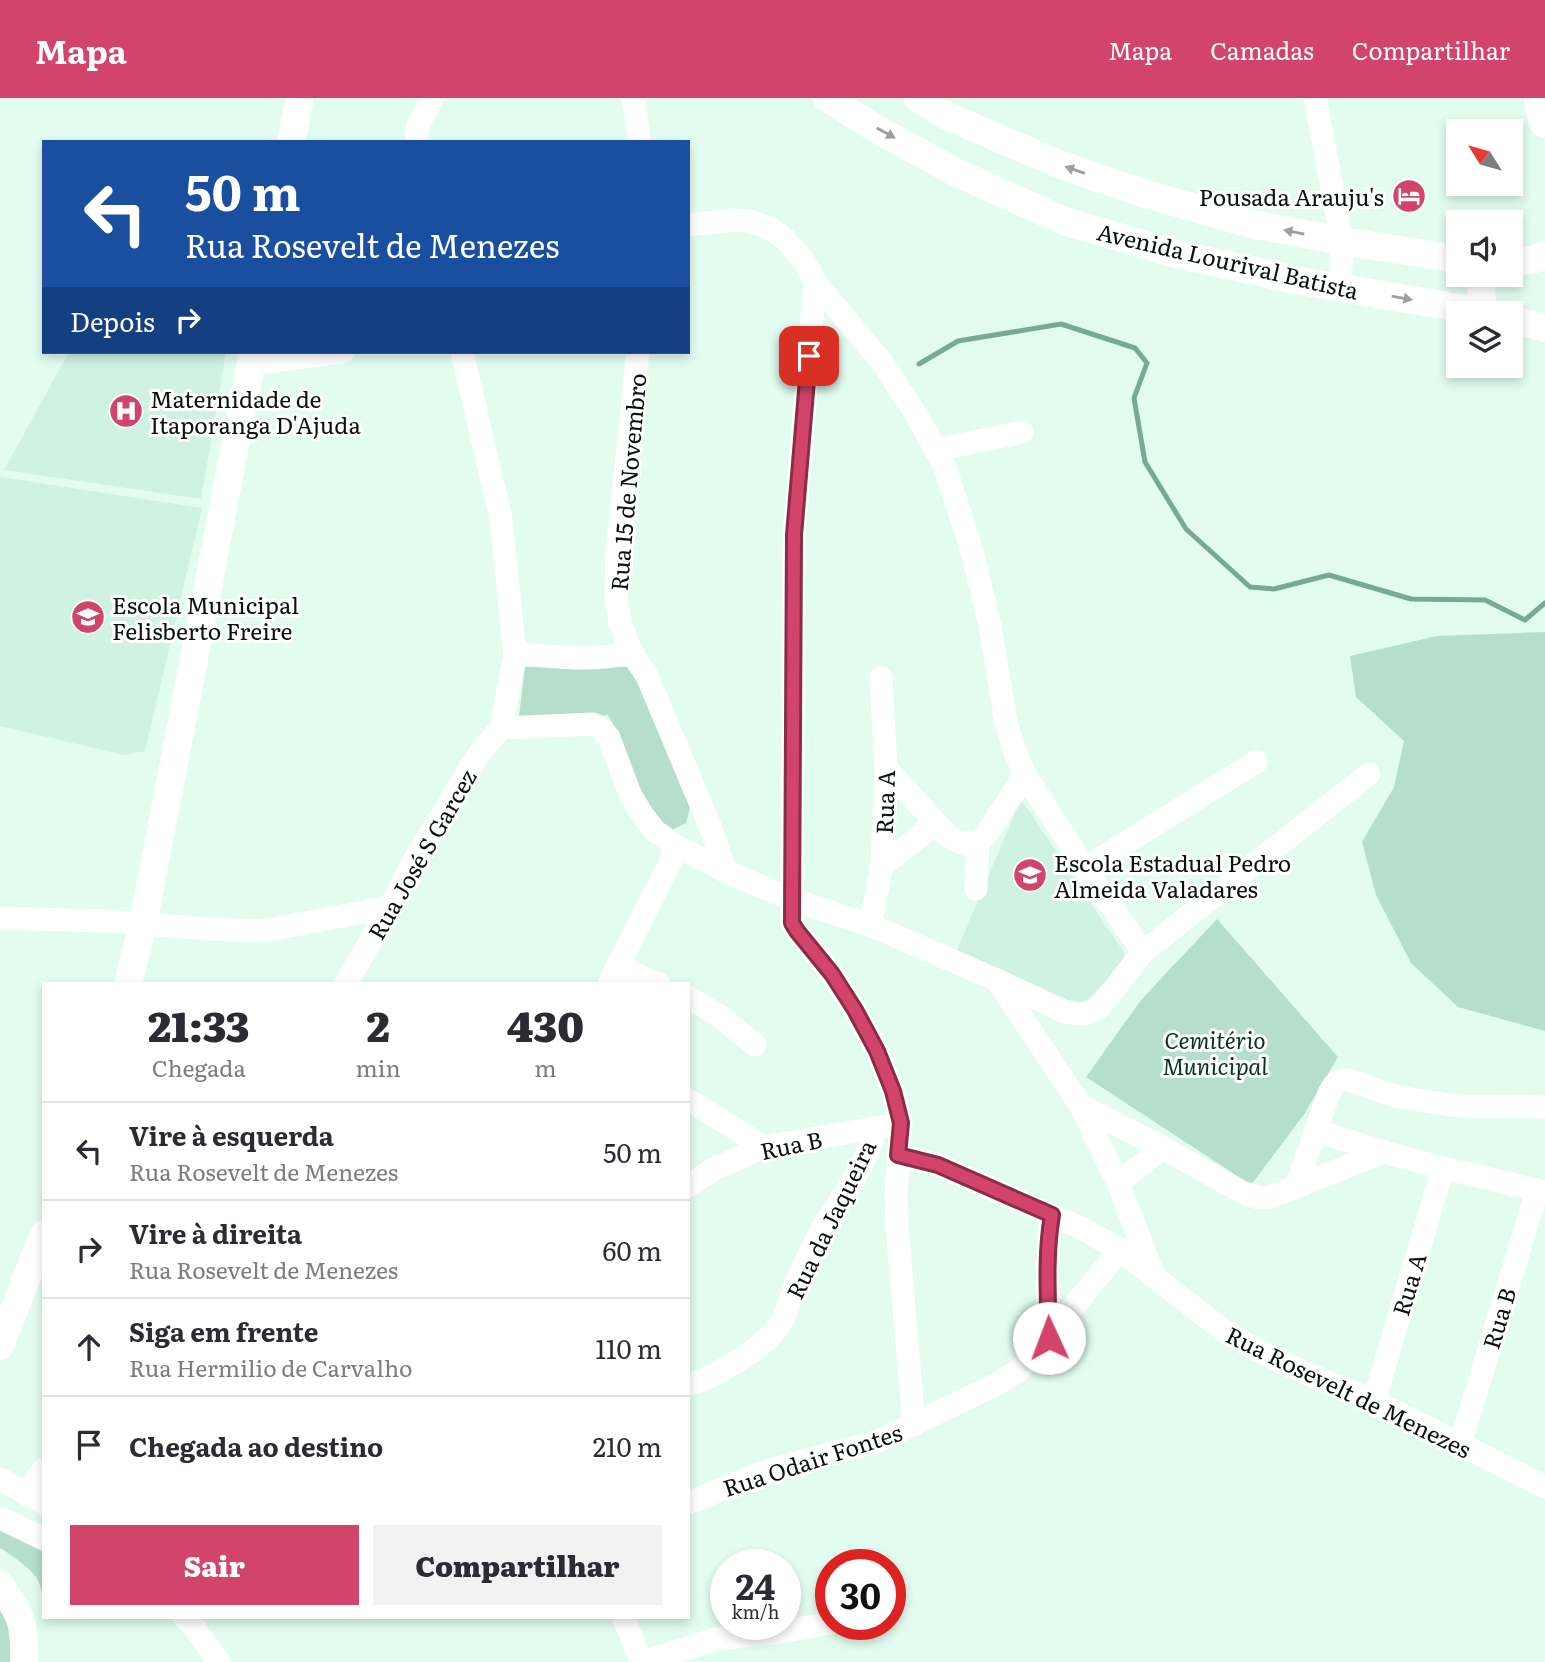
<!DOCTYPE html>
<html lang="pt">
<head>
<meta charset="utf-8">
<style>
	body { margin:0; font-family:Literata,serif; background:#f2f2f3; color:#2b2b33; height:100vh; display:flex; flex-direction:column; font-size:26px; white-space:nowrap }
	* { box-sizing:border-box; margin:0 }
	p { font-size:23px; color:#7c7c81 }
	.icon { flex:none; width:38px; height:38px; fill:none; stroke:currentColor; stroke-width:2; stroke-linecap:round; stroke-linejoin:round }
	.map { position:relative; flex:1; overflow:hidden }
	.sheet { position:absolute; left:42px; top:884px; width:648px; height:637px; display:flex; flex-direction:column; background:#fff; border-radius:0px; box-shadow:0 4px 10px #0003 }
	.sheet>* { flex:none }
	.banner { position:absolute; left:42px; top:42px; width:648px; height:214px; border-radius:0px; box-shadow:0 4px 10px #0003; background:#1a4fa0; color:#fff; overflow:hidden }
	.needle { width:46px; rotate:307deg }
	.tools { position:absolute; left:1446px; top:21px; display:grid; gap:14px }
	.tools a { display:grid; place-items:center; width:77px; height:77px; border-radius:0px; background:#fff; box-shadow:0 4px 10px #0003; font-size:35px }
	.speed { position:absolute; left:710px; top:1451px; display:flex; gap:14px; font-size:35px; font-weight:700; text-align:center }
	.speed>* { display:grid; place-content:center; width:91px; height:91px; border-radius:50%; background:#fff; box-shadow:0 4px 10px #0003; line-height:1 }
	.speed small { font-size:18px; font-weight:400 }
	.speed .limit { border:10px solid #d22; background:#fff; color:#111 }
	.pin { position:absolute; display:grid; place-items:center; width:60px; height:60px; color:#fff; margin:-30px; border-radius:14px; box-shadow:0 4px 10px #0006 }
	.me { position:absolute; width:77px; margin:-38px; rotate:358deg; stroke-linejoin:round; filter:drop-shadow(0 0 5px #0008) }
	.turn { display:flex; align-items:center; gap:24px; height:147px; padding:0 28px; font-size:32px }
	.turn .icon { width:91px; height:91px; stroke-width:2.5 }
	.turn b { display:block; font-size:49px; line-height:60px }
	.then { display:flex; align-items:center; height:66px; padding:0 28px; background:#0003; gap:14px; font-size:26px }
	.eta { display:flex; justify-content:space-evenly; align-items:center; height:119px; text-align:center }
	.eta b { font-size:42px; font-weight:800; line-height:49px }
	.cta { display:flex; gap:14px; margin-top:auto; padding:14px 28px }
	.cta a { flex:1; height:80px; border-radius:0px; background:#d3446a; color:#fff; font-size:28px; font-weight:800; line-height:80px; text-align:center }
	.cta a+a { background:#f2f2f3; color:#2b2b33 }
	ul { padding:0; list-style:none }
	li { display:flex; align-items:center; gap:21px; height:98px; padding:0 28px; border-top:2px solid #e1e1e2 }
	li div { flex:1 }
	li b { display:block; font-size:26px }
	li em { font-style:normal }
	header { display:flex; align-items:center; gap:42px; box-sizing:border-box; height:98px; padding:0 35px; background:#d3446a; color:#fff }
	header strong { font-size:33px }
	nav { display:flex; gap:38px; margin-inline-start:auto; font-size:24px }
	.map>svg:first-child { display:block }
	.built { fill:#cff2e2 }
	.green { fill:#b6decc }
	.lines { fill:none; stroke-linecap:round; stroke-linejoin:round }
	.stream { stroke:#77a993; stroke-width:5 }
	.minor { stroke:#fff; stroke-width:23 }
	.major { stroke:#fff; stroke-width:28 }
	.highway { stroke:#fff; stroke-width:33 }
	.oneway { fill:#9da09f }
	.route-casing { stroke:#892c45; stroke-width:18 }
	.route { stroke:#d3446a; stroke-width:12 }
	.labels { text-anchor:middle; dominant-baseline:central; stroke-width:6; stroke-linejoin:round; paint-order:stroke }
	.poi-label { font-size:23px; fill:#09120e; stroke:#fff; text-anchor:start }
	.street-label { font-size:23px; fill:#09120e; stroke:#fff }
	.park-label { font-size:23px; font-style:italic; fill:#063324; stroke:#fff }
</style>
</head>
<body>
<header>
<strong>Mapa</strong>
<nav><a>Mapa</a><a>Camadas</a><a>Compartilhar</a></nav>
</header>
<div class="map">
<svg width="1545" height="1564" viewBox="0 0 1545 1564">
	<rect width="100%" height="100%" fill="#e2fdf0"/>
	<!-- built -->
	<g class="built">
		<polygon points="69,254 226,254 201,401 4,372"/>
		<polygon points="0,379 202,410 145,653 124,657 0,628"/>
		<polygon points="1021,701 1125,856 1118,872 1084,904 1070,905 957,852"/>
	</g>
	<!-- green -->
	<g class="green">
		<polygon points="1545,534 1545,933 1458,909 1411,865 1376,797 1362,744 1394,689 1404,643 1356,599 1350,558 1437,538"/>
		<path d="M 542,568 L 629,569 L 639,573 L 691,706 L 686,725 L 672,732 C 668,729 662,727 658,723 C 632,694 629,650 608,617 L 524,623 L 519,618 L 525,569 Z"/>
		<polygon points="1217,821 1338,959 1305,1015 1251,1087 1086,979 1141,902"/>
		<path d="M 0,1432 L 44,1453 L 44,1507 C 43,1499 41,1486 36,1479 C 31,1471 9,1455 0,1450 Z"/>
		<polygon points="0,1509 13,1533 14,1564 0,1564"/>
	</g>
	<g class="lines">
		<!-- stream -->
		<polyline class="stream" points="919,266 958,243 1061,226 1135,250 1147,265 1134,300 1145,364 1186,431 1250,489 1274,491 1329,477 1411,501 1485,502 1525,522 1545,505"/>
		<!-- minor -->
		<g class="minor">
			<polyline points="633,0 640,44"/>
			<polyline points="1315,0 1342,143 1340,189"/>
			<polyline points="417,44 417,29 432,0"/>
			<polyline points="688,127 735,122 749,123 770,130 785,141 804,163 815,184 881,263 914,313 944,366 972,453 990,528 1006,624 1015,654 1025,677 1085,770 1143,854"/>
			<polyline points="815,184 794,437 792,825 797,833 832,876 855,912 877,953 893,993 901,1025 896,1097 897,1128 914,1327"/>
			<polyline points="638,254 617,454 616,499 620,524 631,554 647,578 712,733 725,773"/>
			<polyline points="251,266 343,254"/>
			<polyline points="936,352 1022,334"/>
			<path d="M 515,556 C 554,558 594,565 631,554"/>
			<path d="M 501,630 L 593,626 C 601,629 604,633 609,640 L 631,698 L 642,716 L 655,733 L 678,749 L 725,773 L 793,802 L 870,827 L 997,882 L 1063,913 L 1076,916 L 1088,915 L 1099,910 L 1143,854 L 1369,676"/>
			<path d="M 886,670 L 946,736 C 962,747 971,752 986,737 L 1025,677"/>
			<polyline points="882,768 919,739 935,724"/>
			<polyline points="1085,770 1256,664"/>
			<polyline points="976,791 978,745"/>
			<polyline points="0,820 103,823 210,831 263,833 390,809"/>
			<polyline points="870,827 882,768 886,670 881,580"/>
			<polyline points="617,868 659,886"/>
			<polyline points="997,882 1081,1008 1118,1085 1153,1176"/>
			<polyline points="346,886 390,809 416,759 479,656 501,630 515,556 501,421 462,254"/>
			<polyline points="609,886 678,749"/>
			<polyline points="688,899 718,917 755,947"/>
			<polyline points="688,1002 728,1026 763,1049"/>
			<polyline points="1081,1008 1163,1050 1244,1095 1259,1100 1271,1099 1384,1054 1443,1070 1545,1094"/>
			<polyline points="1316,1033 1384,1054"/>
			<polyline points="898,1057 938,1067 1085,1132 1120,1152 1224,1233 1257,1252 1303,1274 1374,1303 1545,1389"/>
			<polyline points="1118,1085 1163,1050"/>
			<polyline points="688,1088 714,1071 763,1049 887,1028"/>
			<path d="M 1296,1089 L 1329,995 C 1334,985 1337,981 1349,982 L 1398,999 L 1457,1008 L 1545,1009"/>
			<path d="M 1049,1240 C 1048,1199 1045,1158 1052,1117"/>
			<path d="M 688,1286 C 710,1283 760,1251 774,1234 C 786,1220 791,1198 798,1181 C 805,1165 813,1149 821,1133 C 838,1102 871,1064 874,1030"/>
			<polyline points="1374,1303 1443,1070"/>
			<polyline points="1460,1347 1537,1093"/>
			<polyline points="0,1381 44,1405"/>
			<polyline points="26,1396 44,1371"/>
			<polyline points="688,1405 764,1374 843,1352 877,1344 999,1285 1019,1272 1036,1254 1120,1152"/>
			<polyline points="0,1420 44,1441"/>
			<polyline points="184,1519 194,1529 219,1564"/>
			<polyline points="623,1519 642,1564"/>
			<polyline points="644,1564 716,1541 774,1535 831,1525"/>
		</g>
		<!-- major -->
		<g class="major">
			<polyline points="827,0 875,30 955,74 1064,123 1173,155 1295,182 1489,215"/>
			<polyline points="918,0 947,18 1061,67 1139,94 1251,126 1342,143 1458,161"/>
			<polyline points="291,44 300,0"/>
			<polyline points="1510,166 1535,161 1545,157"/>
			<polyline points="1481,177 1482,213"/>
			<polyline points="1510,221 1545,230"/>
			<polyline points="128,886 143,826 253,254"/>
			<polyline points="0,1248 44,1136"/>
			<path d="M 0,1487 C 22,1518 25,1526 24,1564"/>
		</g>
		<!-- highway -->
		<polyline class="highway" points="1540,0 1545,23"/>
	</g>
	<!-- one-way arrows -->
	<defs><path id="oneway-solid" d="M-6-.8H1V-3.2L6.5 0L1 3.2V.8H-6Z" transform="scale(1.75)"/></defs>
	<g class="oneway">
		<use href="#oneway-solid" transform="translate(886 35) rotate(29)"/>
		<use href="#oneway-solid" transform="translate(1075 72) rotate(-161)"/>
		<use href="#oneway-solid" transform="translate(1294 134) rotate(-169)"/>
		<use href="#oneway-solid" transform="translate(1402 200) rotate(10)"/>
	</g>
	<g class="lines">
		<!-- route casing -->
		<g class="route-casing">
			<path id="route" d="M 809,258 L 794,437 L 792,825 L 797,833 L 832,876 L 855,912 L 877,953 L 893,993 L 901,1025 L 898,1057 L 938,1067 L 1052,1117 C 1045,1158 1048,1199 1049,1240"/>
		</g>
		<!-- route -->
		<use href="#route" class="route"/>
	</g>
	<!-- icons -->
	<defs>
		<g id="hotel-disc" transform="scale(1.75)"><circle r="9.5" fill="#d3446a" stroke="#fff"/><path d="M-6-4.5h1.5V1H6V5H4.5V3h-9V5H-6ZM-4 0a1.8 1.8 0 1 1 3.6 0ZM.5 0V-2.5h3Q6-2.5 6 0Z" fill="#fff"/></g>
		<g id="hospital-disc" transform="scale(1.75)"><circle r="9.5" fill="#d3446a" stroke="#fff"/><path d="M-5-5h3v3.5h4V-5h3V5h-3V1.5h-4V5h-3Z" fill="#fff"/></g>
		<g id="school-disc" transform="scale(1.75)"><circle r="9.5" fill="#d3446a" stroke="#fff"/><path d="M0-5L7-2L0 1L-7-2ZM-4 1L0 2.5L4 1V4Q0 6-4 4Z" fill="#fff"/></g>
	</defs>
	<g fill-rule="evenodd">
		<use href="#hotel-disc" x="1409" y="98"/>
		<use href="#hospital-disc" x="126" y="313"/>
		<use href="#school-disc" x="88" y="519"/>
		<use href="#school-disc" x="1030" y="777"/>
	</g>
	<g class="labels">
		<!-- poi labels -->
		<g class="poi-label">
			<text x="1384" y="98" text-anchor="end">Pousada Arauju's</text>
			<text x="150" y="300">Maternidade de<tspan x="150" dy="26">Itaporanga D'Ajuda</tspan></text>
			<text x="112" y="506">Escola Municipal<tspan x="112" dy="26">Felisberto Freire</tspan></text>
			<text x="1054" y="764">Escola Estadual Pedro<tspan x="1054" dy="26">Almeida Valadares</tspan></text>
		</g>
		<!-- street labels -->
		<g class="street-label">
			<text transform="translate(1228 162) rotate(13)">Avenida Lourival Batista</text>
			<text transform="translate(627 384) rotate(-85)">Rua 15 de Novembro</text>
			<text transform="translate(884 704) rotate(-88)">Rua A</text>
			<text transform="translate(421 756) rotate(-60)">Rua José S Garcez</text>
			<text transform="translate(791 1046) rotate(-12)">Rua B</text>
			<text transform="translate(830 1121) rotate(-64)">Rua da Jaqueira</text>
			<text transform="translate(1408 1186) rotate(-73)">Rua A</text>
			<text transform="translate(1498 1220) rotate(-73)">Rua B</text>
			<text transform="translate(1349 1293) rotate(26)">Rua Rosevelt de Menezes</text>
			<text transform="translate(812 1361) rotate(-18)">Rua Odair Fontes</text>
		</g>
		<!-- park labels -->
		<g class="park-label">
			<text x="1215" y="941">Cemitério<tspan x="1215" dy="26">Municipal</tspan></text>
		</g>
	</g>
</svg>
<div class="tools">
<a><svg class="needle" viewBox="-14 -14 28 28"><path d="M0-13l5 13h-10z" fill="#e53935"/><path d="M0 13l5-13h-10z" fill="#7c7c81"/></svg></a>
<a><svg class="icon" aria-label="sound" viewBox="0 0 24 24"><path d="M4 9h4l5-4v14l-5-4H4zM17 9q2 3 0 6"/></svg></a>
<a><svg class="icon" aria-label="layers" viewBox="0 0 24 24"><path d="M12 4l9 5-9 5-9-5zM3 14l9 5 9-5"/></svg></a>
</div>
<div class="speed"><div>24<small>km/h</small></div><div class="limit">30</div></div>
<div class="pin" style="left:809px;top:258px;background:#d93025"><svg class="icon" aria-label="arrive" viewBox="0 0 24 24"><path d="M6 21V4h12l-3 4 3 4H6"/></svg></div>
<svg class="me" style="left:1049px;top:1240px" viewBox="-20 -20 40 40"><circle r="19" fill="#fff"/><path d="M0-13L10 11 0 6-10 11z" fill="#d3446a"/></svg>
<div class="banner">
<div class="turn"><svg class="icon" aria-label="left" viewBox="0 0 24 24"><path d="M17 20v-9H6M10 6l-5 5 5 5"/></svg><div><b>50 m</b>Rua Rosevelt de Menezes</div></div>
<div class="then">Depois<svg class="icon" aria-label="right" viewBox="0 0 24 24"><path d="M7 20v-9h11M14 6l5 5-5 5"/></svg></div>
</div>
<section class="sheet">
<div class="eta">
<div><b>21:33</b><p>Chegada</p></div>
<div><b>2</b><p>min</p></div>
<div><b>430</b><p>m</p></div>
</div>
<ul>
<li><svg class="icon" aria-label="left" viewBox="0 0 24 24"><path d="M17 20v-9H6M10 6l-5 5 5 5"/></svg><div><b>Vire à esquerda</b><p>Rua Rosevelt de Menezes</p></div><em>50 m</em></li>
<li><svg class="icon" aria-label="right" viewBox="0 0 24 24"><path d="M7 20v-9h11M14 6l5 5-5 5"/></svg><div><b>Vire à direita</b><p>Rua Rosevelt de Menezes</p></div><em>60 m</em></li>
<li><svg class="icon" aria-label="ahead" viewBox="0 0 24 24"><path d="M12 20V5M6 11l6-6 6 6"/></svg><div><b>Siga em frente</b><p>Rua Hermilio de Carvalho</p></div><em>110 m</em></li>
<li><svg class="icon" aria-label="arrive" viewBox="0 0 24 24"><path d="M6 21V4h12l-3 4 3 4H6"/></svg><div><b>Chegada ao destino</b></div><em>210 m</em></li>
</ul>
<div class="cta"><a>Sair</a><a>Compartilhar</a></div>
</section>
</div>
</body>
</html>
